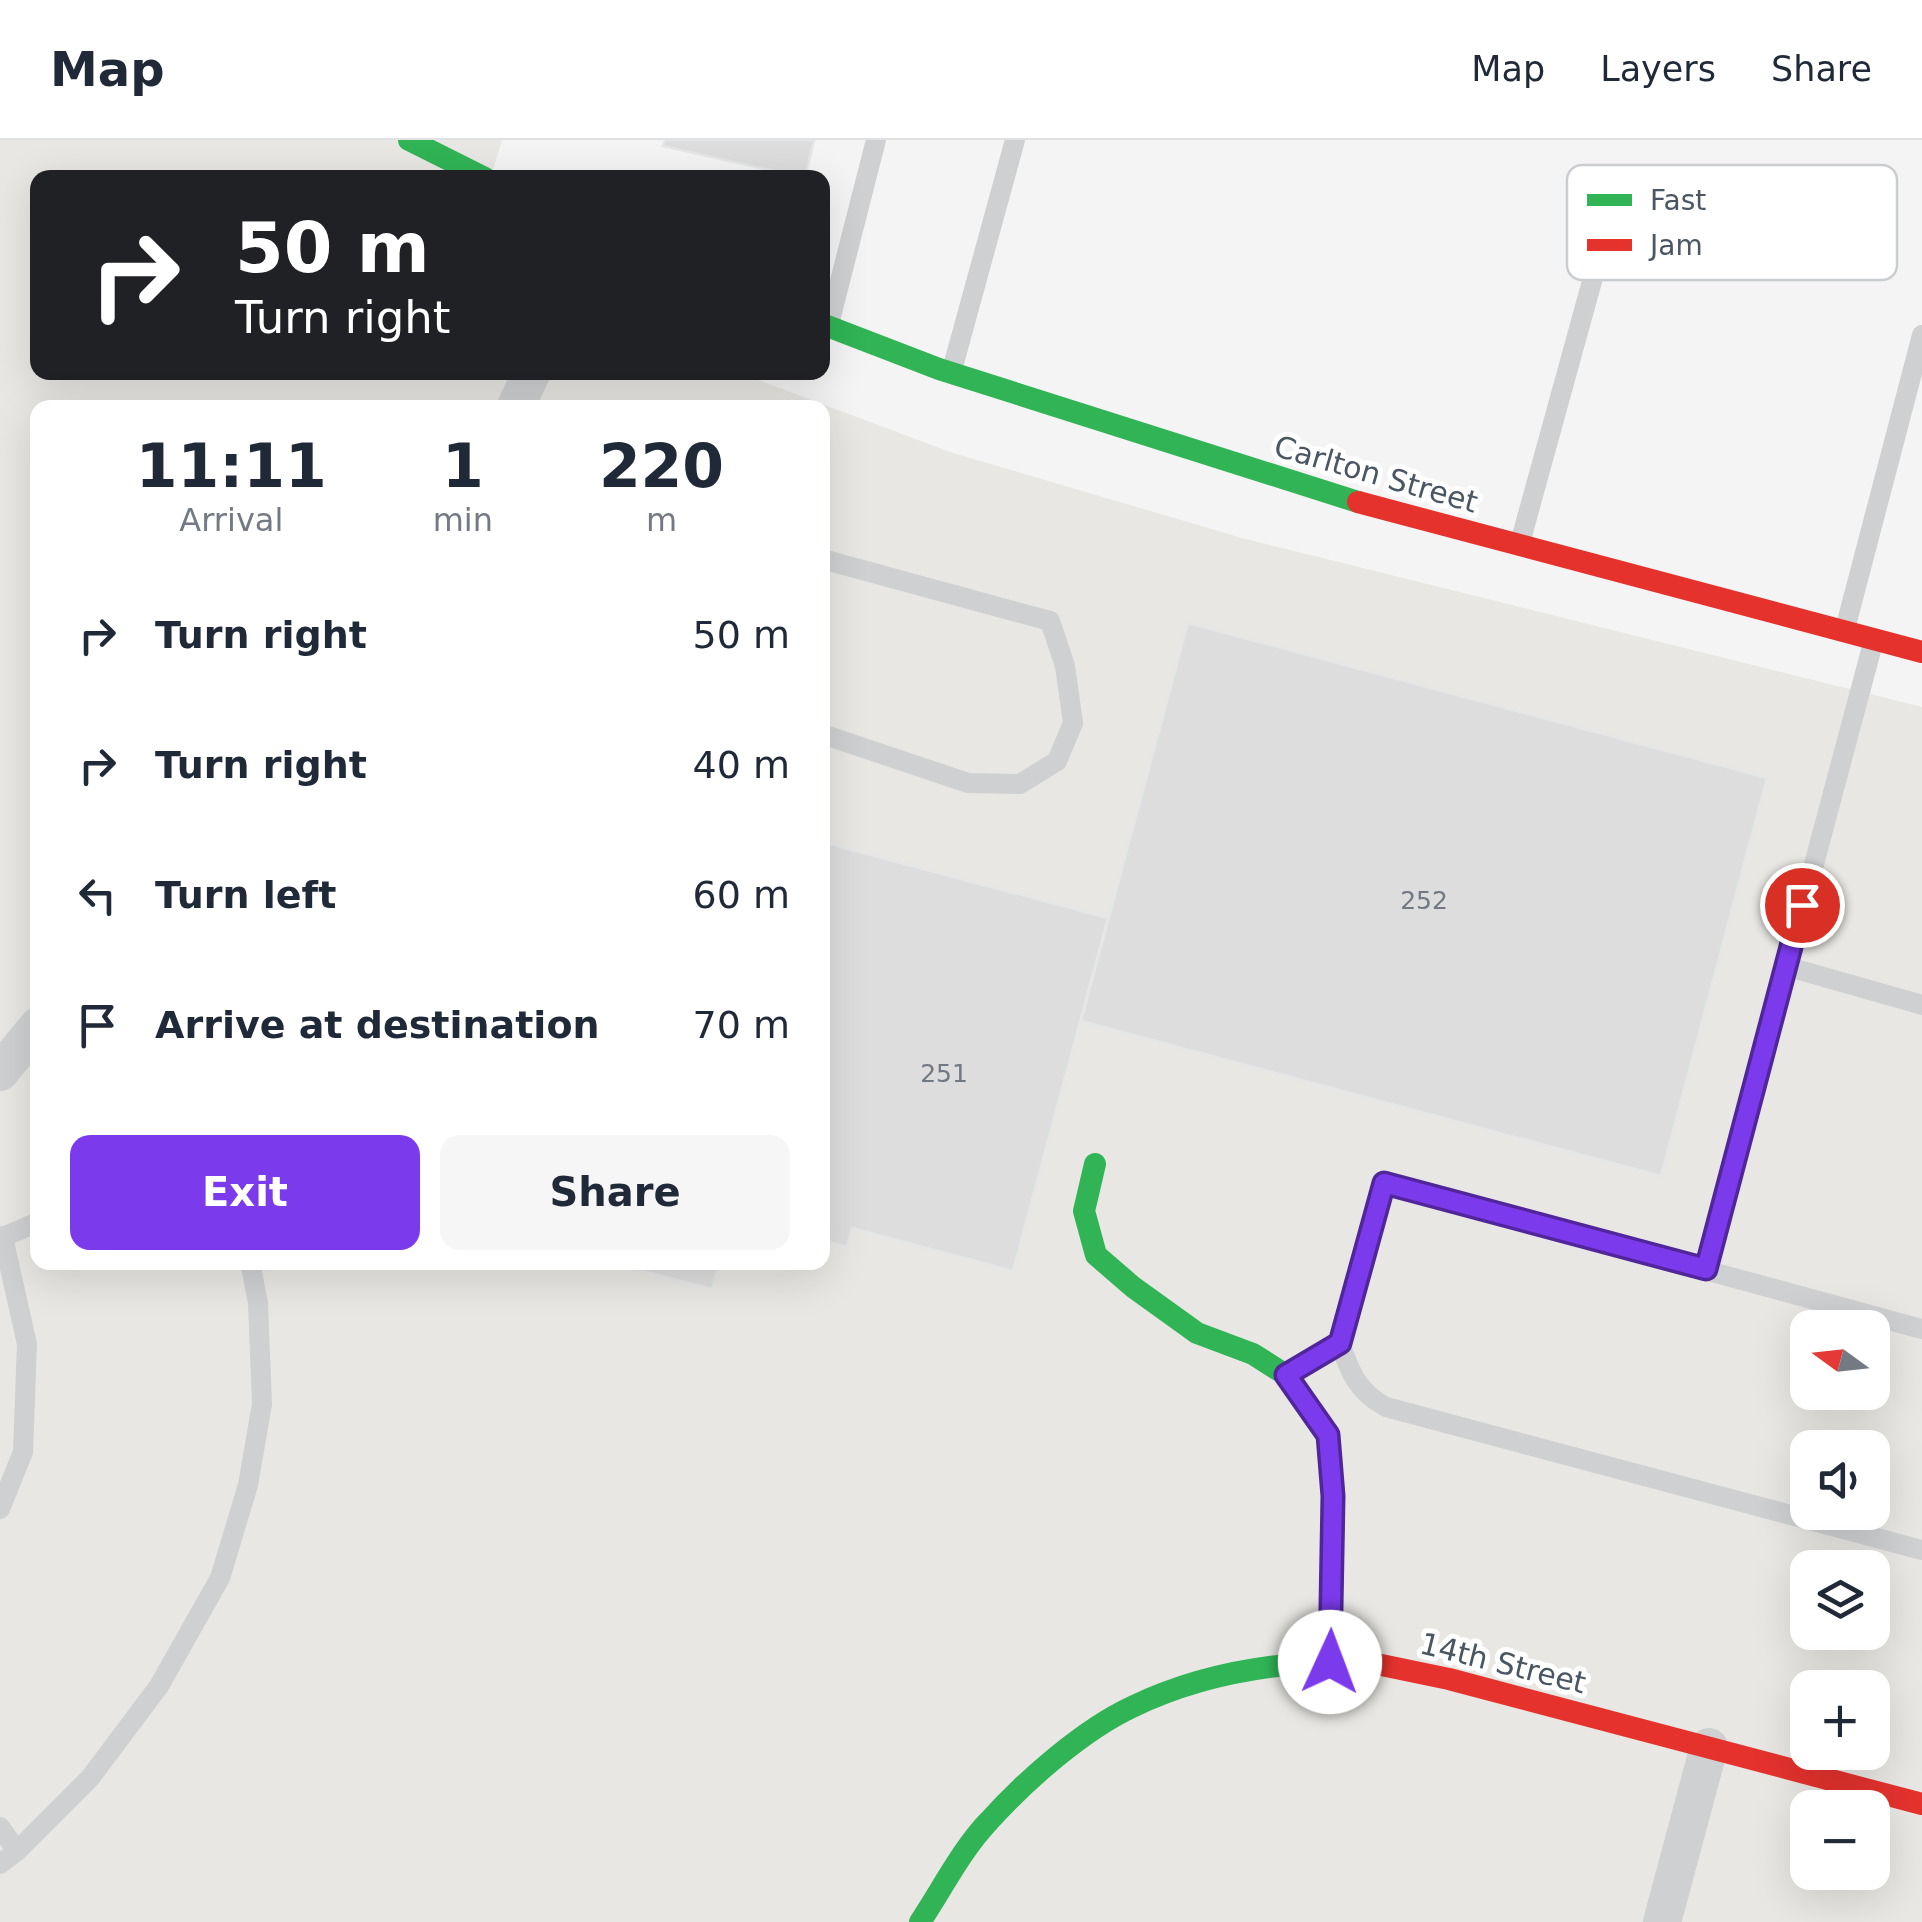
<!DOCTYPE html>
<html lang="en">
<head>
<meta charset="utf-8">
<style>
	body { margin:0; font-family:"DejaVu Sans",sans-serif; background:#f6f6f7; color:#1f2937; height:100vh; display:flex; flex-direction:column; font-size:38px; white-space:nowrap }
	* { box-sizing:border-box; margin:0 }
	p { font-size:32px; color:#747a83 }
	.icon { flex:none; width:55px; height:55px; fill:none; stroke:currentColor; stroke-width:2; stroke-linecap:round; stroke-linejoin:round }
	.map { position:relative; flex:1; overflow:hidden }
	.drawer { position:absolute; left:30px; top:260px; width:800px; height:870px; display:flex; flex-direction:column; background:#fff; border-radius:20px; box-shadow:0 10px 40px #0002 }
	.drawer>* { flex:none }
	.guide { position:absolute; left:30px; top:30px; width:800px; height:210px; border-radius:20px; box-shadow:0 10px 40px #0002; background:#202124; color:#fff; overflow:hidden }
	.needle { width:65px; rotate:285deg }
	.tools { position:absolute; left:1790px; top:1170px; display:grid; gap:20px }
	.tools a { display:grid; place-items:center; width:100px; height:100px; border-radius:20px; background:#fff; box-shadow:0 10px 40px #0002; font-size:50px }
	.pin { position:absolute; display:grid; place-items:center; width:85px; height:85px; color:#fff; margin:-42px; border:5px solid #fff; border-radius:50%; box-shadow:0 2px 10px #0007 }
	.me { position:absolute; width:110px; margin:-55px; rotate:2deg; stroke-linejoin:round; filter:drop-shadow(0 0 8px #0008) }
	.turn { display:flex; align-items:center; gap:35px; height:210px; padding:0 40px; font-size:45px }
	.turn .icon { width:130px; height:130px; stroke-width:2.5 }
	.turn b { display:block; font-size:70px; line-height:85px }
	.eta { display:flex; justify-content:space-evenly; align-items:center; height:170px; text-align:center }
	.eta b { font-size:60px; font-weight:600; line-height:70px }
	.action { display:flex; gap:20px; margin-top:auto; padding:20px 40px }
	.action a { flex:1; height:115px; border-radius:20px; background:#7c3aed; color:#fff; font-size:40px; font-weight:600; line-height:115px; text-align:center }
	.action a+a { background:#f6f6f7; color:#1f2937 }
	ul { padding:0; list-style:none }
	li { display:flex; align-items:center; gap:30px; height:130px; padding:0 40px }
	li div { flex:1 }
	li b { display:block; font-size:38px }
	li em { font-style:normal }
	header { display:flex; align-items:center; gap:60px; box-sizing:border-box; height:140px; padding:0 50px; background:#fff; border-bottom:2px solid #e0e1e3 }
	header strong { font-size:48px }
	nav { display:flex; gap:55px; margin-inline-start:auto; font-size:35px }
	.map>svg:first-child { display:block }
	.commercial { fill:#e8e7e3; fill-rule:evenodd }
	.building { fill:#ddddde; stroke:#e5e6e7; stroke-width:2.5 }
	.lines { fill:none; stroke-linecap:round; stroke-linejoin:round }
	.lane { stroke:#ced0d2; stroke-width:20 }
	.street { stroke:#ced0d2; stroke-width:38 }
	.fast { stroke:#30b455; stroke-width:22 }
	.jam { stroke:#e5322d; stroke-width:22 }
	.route-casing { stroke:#51269a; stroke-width:25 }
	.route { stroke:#7c3aed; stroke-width:18 }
	.labels { text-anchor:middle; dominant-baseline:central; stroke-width:10; stroke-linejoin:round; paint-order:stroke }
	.number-label { font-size:25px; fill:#707881 }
	.street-label { font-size:30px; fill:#4a5661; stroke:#fff }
	.key { fill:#fff; stroke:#c9ccd0; stroke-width:2.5 }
	.key-label { font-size:28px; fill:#4a5661 }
</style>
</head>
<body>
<header>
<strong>Map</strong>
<nav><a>Map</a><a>Layers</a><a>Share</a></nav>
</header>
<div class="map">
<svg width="1922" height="1782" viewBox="0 0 1922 1782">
	<rect width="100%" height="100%" fill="#f4f4f4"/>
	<!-- commercial -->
	<path class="commercial" d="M 0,0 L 502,0 L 491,37 L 38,38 L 38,232 L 739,233 L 950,312 L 1242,398 L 1922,567 L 1922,1782 L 0,1782 ZM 38,268 L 822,268 L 822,1122 L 38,1122 ZM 1808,1188 L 1872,1188 L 1872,1252 L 1808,1252 ZM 1808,1308 L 1872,1308 L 1872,1372 L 1808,1372 ZM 1808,1428 L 1872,1428 L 1872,1492 L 1808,1492 ZM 1808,1548 L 1872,1548 L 1872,1612 L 1808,1612 ZM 1808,1668 L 1872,1668 L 1872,1732 L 1808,1732 Z"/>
	<!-- building -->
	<g class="building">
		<polygon points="665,0 814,0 805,38 663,6"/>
		<polygon points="1188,483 1767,638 1661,1036 1081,881"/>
		<polygon points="822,702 1108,778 1013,1131 852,1088 847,1107 822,1100"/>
		<polygon points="636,1122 718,1122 719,1123 712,1149 634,1129"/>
	</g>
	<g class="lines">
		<!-- lane -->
		<g class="lane">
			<polyline points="829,184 876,0"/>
			<polyline points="952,230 1015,0"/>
			<polyline points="1520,403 1608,83"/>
			<polyline points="822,419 1050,481 1065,526 1073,583 1057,621 1020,644 968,643 822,594"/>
			<polyline points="1845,489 1922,195"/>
			<polyline points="1785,826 1922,865"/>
			<polyline points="0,1096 3,1097 27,1204 23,1312 0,1369"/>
			<polyline points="3,1097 38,1082"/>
			<polyline points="1706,1129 1873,503"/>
			<path d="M 1340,1203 C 1350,1233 1358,1252 1386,1267 L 1922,1410"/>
			<polyline points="1288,1234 1340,1203 1384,1043 1922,1189"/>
			<polyline points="0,1687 17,1711 0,1724"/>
			<polyline points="17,1711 90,1638 159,1546 220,1438 248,1345 262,1264 258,1163 250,1122"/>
		</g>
		<!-- street -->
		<g class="street">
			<polyline points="515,268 532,232"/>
			<polyline points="0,932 38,886"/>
			<polyline points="1662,1782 1709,1607"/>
		</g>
		<!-- fast -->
		<g class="fast">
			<polyline points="409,0 485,38"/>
			<polyline points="822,184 939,229 1358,362"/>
			<polyline points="1095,1024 1084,1071 1096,1115 1133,1147 1197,1193 1253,1214 1286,1235 1328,1295 1333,1356 1330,1522"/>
			<path d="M 920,1782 C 942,1749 962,1709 989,1681 C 1026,1640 1083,1590 1132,1567 C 1196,1536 1270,1523 1340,1522"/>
		</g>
		<!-- jam -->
		<g class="jam">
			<polyline points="1358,362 1922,512"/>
			<polyline points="1340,1522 1367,1522 1449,1539 1922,1664"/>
		</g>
	</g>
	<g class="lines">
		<!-- route casing -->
		<g class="route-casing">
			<polyline id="route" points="1330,1522 1333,1356 1328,1295 1286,1235 1340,1203 1384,1043 1706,1129 1802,765"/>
		</g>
		<!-- route -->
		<use href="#route" class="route"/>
	</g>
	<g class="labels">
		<!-- number labels -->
		<g class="number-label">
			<text x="1424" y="760">252</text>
			<text x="944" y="933">251</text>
		</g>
		<!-- street labels -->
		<g class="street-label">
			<text transform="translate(1376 334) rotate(16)">Carlton Street</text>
			<text transform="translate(1503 1523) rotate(14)">14th Street</text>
		</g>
	</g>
	<!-- legend -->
	<rect x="1567" y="25" width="330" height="115" rx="15" class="key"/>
	<rect x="1587" y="54" width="45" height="12" fill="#30b455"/>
	<rect x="1587" y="99" width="45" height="12" fill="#e5322d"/>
	<g class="key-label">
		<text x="1650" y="70">Fast</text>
		<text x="1650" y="115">Jam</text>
	</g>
</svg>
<div class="tools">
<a><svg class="needle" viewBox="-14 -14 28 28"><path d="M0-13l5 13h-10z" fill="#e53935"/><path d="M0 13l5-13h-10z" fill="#747a83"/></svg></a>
<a><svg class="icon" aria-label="sound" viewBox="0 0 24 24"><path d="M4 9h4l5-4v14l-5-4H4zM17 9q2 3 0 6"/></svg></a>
<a><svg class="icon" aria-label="layers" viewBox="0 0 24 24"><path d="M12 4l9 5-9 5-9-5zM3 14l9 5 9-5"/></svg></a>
<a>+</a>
<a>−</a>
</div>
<div class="pin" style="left:1802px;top:765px;background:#d93025"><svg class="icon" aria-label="arrive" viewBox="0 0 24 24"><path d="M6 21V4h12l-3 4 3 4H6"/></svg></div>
<svg class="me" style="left:1330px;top:1522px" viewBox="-20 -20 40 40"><circle r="19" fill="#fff"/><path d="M0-13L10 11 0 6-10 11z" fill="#7c3aed"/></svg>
<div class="guide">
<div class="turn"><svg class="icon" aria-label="right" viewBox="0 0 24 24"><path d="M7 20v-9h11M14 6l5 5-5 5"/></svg><div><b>50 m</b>Turn right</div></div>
</div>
<section class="drawer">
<div class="eta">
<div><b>11:11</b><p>Arrival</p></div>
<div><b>1</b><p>min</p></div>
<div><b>220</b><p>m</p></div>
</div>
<ul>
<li><svg class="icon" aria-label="right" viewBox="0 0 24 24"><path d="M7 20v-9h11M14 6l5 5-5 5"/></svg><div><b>Turn right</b></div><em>50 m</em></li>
<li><svg class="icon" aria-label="right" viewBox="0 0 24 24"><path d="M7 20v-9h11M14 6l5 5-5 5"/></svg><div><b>Turn right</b></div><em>40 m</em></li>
<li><svg class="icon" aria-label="left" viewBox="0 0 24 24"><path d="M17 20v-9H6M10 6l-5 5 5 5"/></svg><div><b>Turn left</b></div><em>60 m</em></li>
<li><svg class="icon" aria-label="arrive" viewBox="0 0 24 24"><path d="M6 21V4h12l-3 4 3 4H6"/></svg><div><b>Arrive at destination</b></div><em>70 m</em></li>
</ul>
<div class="action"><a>Exit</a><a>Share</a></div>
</section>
</div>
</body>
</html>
